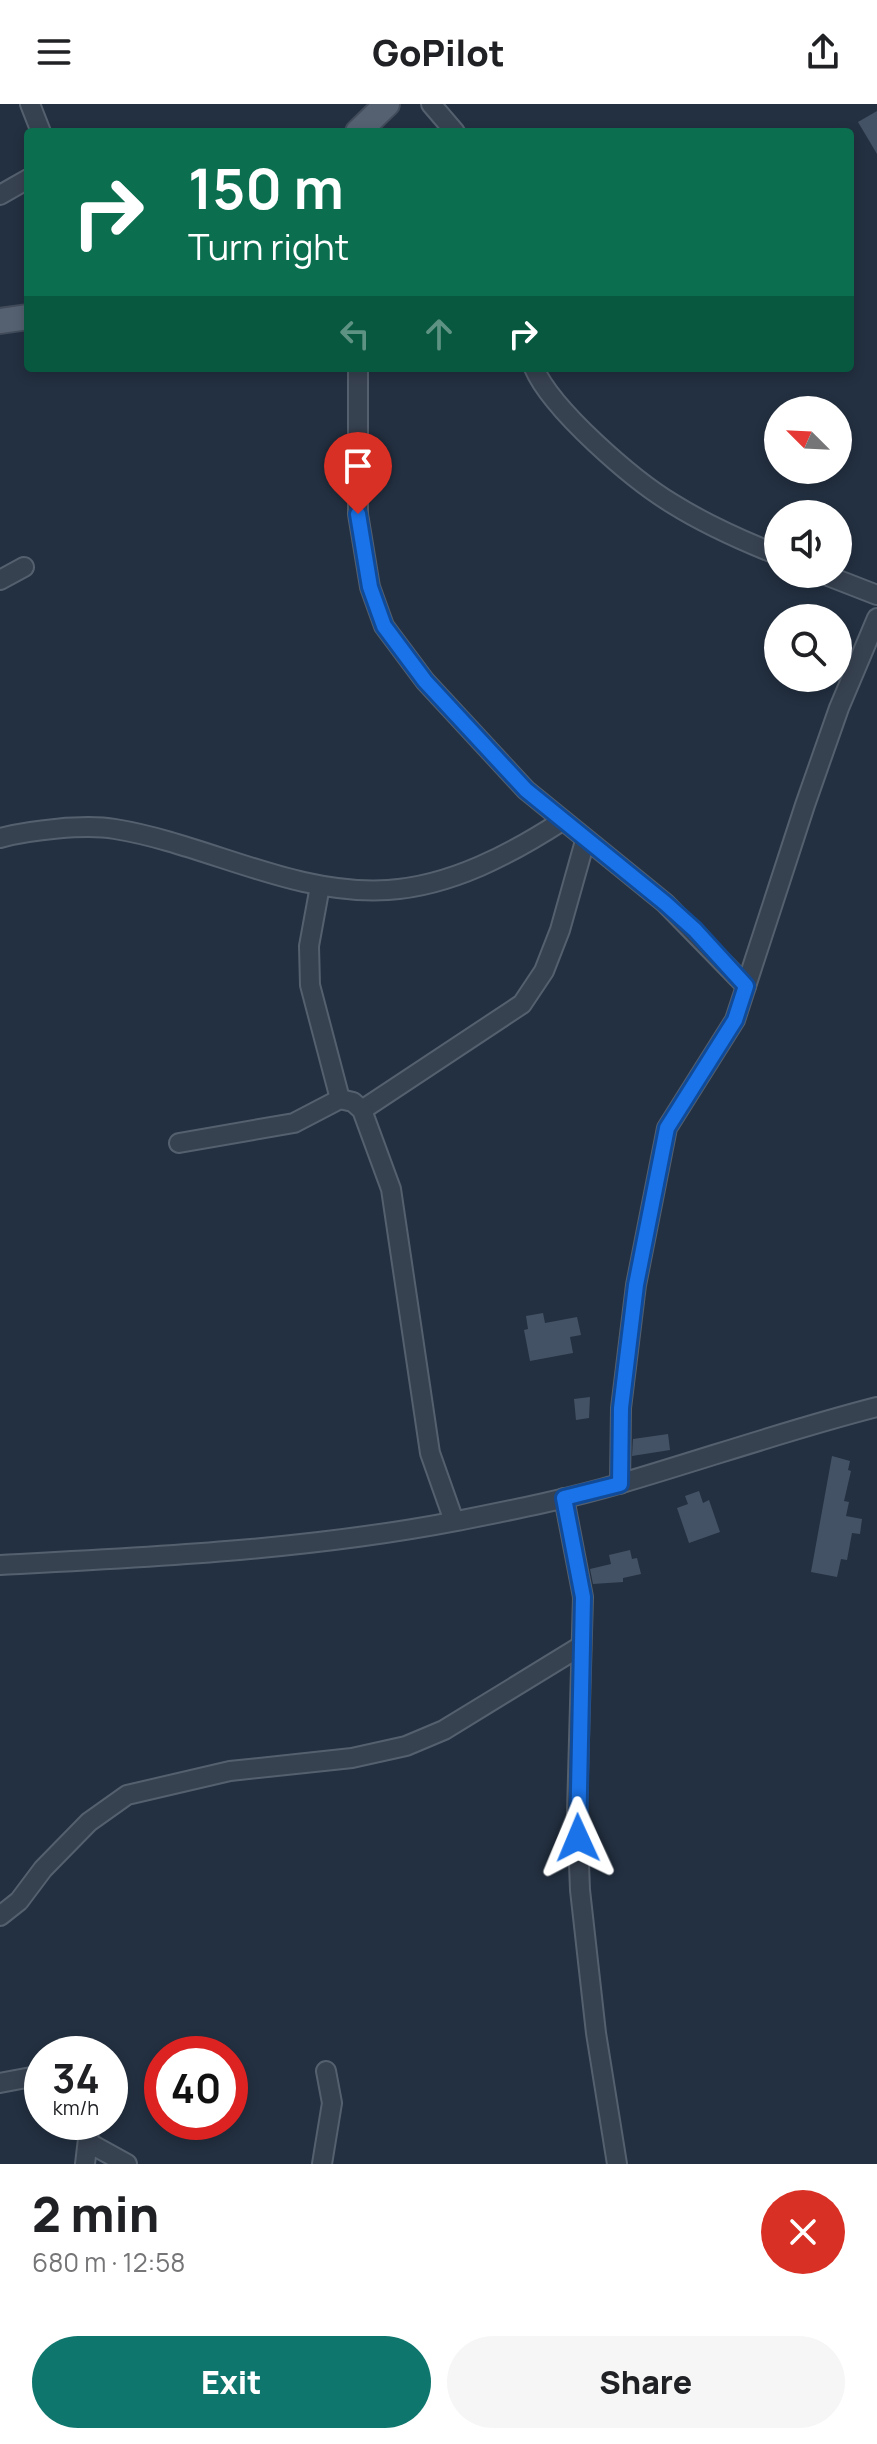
<!DOCTYPE html>
<html lang="en">
<head>
<meta charset="utf-8">
<style>
	body { margin:0; font-family:Manrope,sans-serif; background:#f6f6f6; color:#202124; height:100vh; display:flex; flex-direction:column; font-size:30px; white-space:nowrap }
	* { box-sizing:border-box; margin:0 }
	p { font-size:26px; color:#757577 }
	.icon { flex:none; width:44px; height:44px; fill:none; stroke:currentColor; stroke-width:2; stroke-linecap:round; stroke-linejoin:round }
	.map { position:relative; height:2060px; overflow:hidden }
	.side { display:flex; flex-direction:column; background:#fff; flex:1 }
	.side>* { flex:none }
	.guide { position:absolute; left:24px; top:24px; width:830px; height:244px; border-radius:8px; box-shadow:0 4px 12px #0003; background:#0b6e4f; color:#fff; overflow:hidden }
	.needle { width:52px; rotate:294deg }
	.controls { position:absolute; left:764px; top:292px; display:grid; gap:16px }
	.controls a { display:grid; place-items:center; width:88px; height:88px; border-radius:50%; background:#fff; box-shadow:0 4px 12px #0003; font-size:40px }
	.speed { position:absolute; left:24px; top:1932px; display:flex; gap:16px; font-size:40px; font-weight:700; text-align:center }
	.speed>* { display:grid; place-content:center; width:104px; height:104px; border-radius:50%; background:#fff; box-shadow:0 4px 12px #0003; line-height:1 }
	.speed small { font-size:20px; font-weight:400 }
	.speed .limit { border:12px solid #d22; background:#fff; color:#111 }
	.pin { position:absolute; display:grid; place-items:center; width:68px; height:68px; color:#fff; margin:-82px -34px; border-radius:50% 50% 50% 0; rotate:-45deg; box-shadow:0 0 8px #0007 }
	.pin .icon { rotate:45deg }
	.me { position:absolute; width:88px; margin:-44px; rotate:359deg; stroke-linejoin:round; filter:drop-shadow(0 0 6px #0008) }
	.turn { display:flex; align-items:center; gap:28px; height:168px; padding:0 32px; font-size:36px }
	.turn .icon { width:104px; height:104px; stroke-width:2.5 }
	.turn b { display:block; font-size:56px; line-height:68px }
	.lanes { display:flex; align-items:center; height:76px; padding:0 32px; background:#0003; justify-content:center; gap:40px; direction:ltr }
	.lanes .off { opacity:.35 }
	.round { display:grid; place-items:center; flex:none; width:84px; height:84px; border-radius:42px; background:#f6f6f6 }
	.headline { display:flex; align-items:center; justify-content:space-between; height:136px; padding:0 32px }
	h1 { font-size:48px; font-weight:800; line-height:60px }
	.primary-button { display:flex; gap:16px; margin-top:auto; padding:16px 32px }
	.primary-button a { flex:1; height:92px; border-radius:48px; background:#0f766e; color:#fff; font-size:32px; font-weight:800; line-height:92px; text-align:center }
	.primary-button a+a { background:#f6f6f6; color:#202124 }
	header { display:flex; justify-content:space-between; align-items:center; height:104px; padding:0 32px; background:#fff; font-size:36px; font-weight:800 }
	.map>svg:first-child { display:block }
	.building { fill:#445265 }
	.lines { fill:none; stroke-linecap:round; stroke-linejoin:round }
	.minor-casing { stroke:#55606e; stroke-width:22 }
	.major-casing { stroke:#414b5a; stroke-width:28 }
	.minor { stroke:#374251; stroke-width:18 }
	.major { stroke:#556171; stroke-width:24 }
	.route-casing { stroke:#114b97; stroke-width:20 }
	.route { stroke:#1a73e8; stroke-width:14 }
</style>
</head>
<body>
<header><svg class="icon" aria-label="menu" viewBox="0 0 24 24"><path d="M4 6h16M4 12h16M4 18h16"/></svg>GoPilot<svg class="icon" aria-label="share" viewBox="0 0 24 24"><path d="M12 15V3M7 8l5-5 5 5M5 13v7h14v-7"/></svg></header>
<div class="map">
<svg width="877" height="2060" viewBox="0 0 877 2060">
	<rect width="100%" height="100%" fill="#233041"/>
	<!-- building -->
	<g class="building">
		<polygon points="877,7 877,50 858,18"/>
		<polygon points="543,1209 545,1219 577,1213 581,1231 570,1233 573,1249 530,1257 524,1226 528,1225 526,1212"/>
		<polygon points="590,1293 589,1314 576,1316 574,1295"/>
		<polygon points="668,1330 670,1346 632,1352 633,1335"/>
		<polygon points="832,1352 850,1357 848,1366 851,1367 844,1397 849,1398 846,1412 862,1415 860,1430 852,1429 847,1456 841,1455 837,1473 811,1468"/>
		<polygon points="699,1387 703,1399 709,1396 720,1428 689,1439 677,1404 688,1400 685,1392"/>
		<polygon points="630,1446 632,1455 637,1454 641,1470 623,1474 623,1478 593,1480 590,1465 611,1460 609,1451"/>
	</g>
	<g class="lines">
		<!-- minor casing -->
		<g class="minor-casing">
			<g id="minor">
				<polyline points="30,0 41,28"/>
				<polyline points="431,0 455,28"/>
				<polyline points="0,91 28,75"/>
				<polyline points="358,264 358,410 370,483 384,522 425,577 526,686 665,799 746,882"/>
				<path d="M 534,264 C 552,306 633,376 673,400 C 705,420 743,437 778,451"/>
				<polyline points="823,470 877,491"/>
				<polyline points="0,476 24,463"/>
				<path d="M 0,734 C 30,726 85,720 115,725 C 207,740 294,792 388,786 C 451,782 511,750 562,717"/>
				<polyline points="320,782 309,842 310,881 340,995"/>
				<polyline points="362,1006 522,900 544,867 560,826 585,737"/>
				<polyline points="179,1039 294,1019 340,995 353,998 362,1006 391,1085 430,1349 454,1417"/>
				<polyline points="620,1380 621,1304 636,1181 667,1024 735,916 805,701 839,604 877,514"/>
				<polyline points="564,1394 583,1493 577,1708 580,1786 596,1929 617,2060"/>
				<path d="M 0,1461 C 153,1453 306,1446 457,1417 C 512,1406 568,1395 622,1379 C 707,1354 791,1325 877,1303"/>
				<polyline points="0,1812 19,1797 43,1765 89,1718 127,1691 230,1667 352,1654 406,1642 444,1626 581,1542"/>
				<polyline points="0,1979 42,1971"/>
				<polyline points="89,2039 127,2060"/>
				<polyline points="85,2060 90,2018"/>
				<polyline points="322,2060 332,1999 326,1967"/>
			</g>
		</g>
		<!-- major casing -->
		<g class="major-casing">
			<g id="major">
				<polyline points="358,28 387,0"/>
				<polyline points="0,217 28,213"/>
			</g>
		</g>
		<!-- minor -->
		<use href="#minor" class="minor"/>
		<!-- major -->
		<use href="#major" class="major"/>
	</g>
	<g class="lines">
		<!-- route casing -->
		<g class="route-casing">
			<polyline id="route" points="358,410 370,483 384,522 425,577 526,686 665,799 695,826 746,882 735,916 667,1024 636,1181 621,1304 620,1380 564,1394 583,1493 578,1734"/>
		</g>
		<!-- route -->
		<use href="#route" class="route"/>
	</g>
</svg>
<div class="controls">
<a><svg class="needle" viewBox="-14 -14 28 28"><path d="M0-13l5 13h-10z" fill="#e53935"/><path d="M0 13l5-13h-10z" fill="#757577"/></svg></a>
<a><svg class="icon" aria-label="sound" viewBox="0 0 24 24"><path d="M4 9h4l5-4v14l-5-4H4zM17 9q2 3 0 6"/></svg></a>
<a><svg class="icon" aria-label="search" viewBox="0 0 24 24"><circle cx="10" cy="10" r="6"/><path d="M15 15l6 6"/></svg></a>
</div>
<div class="speed"><div>34<small>km/h</small></div><div class="limit">40</div></div>
<div class="pin" style="left:358px;top:410px;background:#d93025"><svg class="icon" aria-label="arrive" viewBox="0 0 24 24"><path d="M6 21V4h12l-3 4 3 4H6"/></svg></div>
<svg class="me" style="left:578px;top:1734px" viewBox="-20 -20 40 40"><path d="M0-17L14 15 0 8-14 15z" fill="#1a73e8" stroke="#fff" stroke-width="4"/></svg>
<div class="guide">
<div class="turn"><svg class="icon" aria-label="right" viewBox="0 0 24 24"><path d="M7 20v-9h11M14 6l5 5-5 5"/></svg><div><b>150 m</b>Turn right</div></div>
<div class="lanes"><svg class="icon off" aria-label="left" viewBox="0 0 24 24"><path d="M17 20v-9H6M10 6l-5 5 5 5"/></svg><svg class="icon off" aria-label="ahead" viewBox="0 0 24 24"><path d="M12 20V5M6 11l6-6 6 6"/></svg><svg class="icon" aria-label="right" viewBox="0 0 24 24"><path d="M7 20v-9h11M14 6l5 5-5 5"/></svg></div>
</div>
</div>
<section class="side">
<div class="headline"><div><h1>2 min</h1><p>680 m · 12:58</p></div><a class="round" style="background:#d93025;color:#fff"><svg class="icon" aria-label="close" viewBox="0 0 24 24"><path d="M6 6l12 12M18 6L6 18"/></svg></a></div>
<div class="primary-button"><a>Exit</a><a>Share</a></div>
</section>
</body>
</html>
